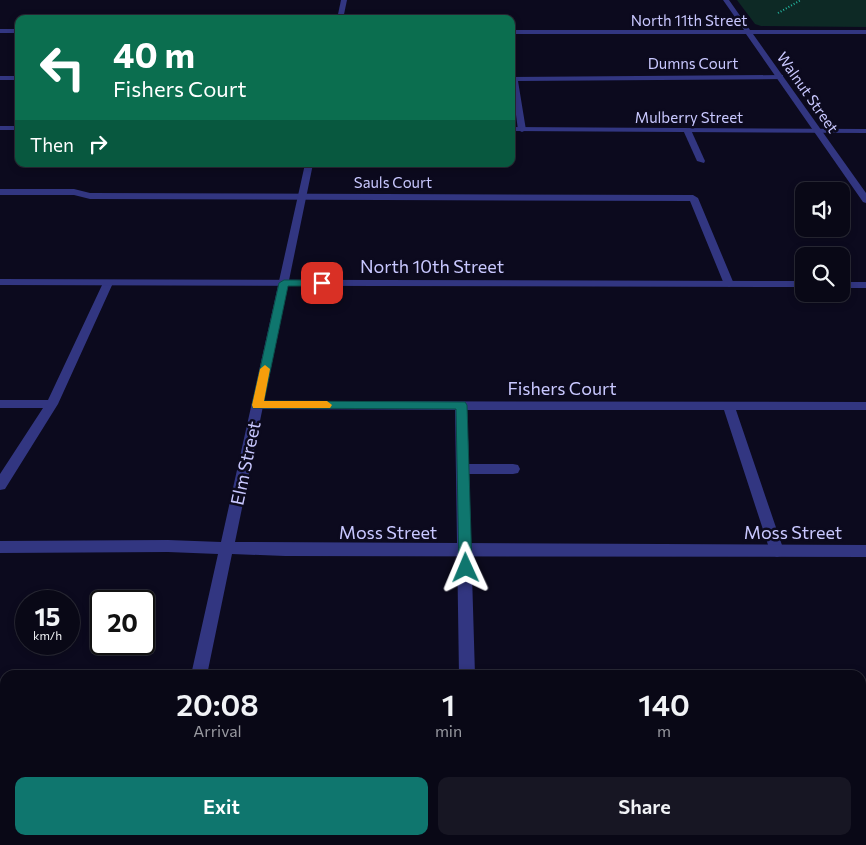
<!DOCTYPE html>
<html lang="en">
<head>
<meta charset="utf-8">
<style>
	body { margin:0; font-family:Commissioner,sans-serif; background:#171623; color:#f1f3f6; height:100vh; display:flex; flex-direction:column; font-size:19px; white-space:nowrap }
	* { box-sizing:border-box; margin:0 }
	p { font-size:16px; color:#999aa1 }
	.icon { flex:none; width:28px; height:28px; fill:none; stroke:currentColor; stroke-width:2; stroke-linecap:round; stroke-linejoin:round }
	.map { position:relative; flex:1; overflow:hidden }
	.drawer { position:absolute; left:0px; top:670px; width:866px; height:175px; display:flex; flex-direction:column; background:#090816; border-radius:15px 15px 0 0; box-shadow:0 2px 8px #0003,0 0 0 1px #292935 }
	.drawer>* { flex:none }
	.banner { position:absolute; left:15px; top:15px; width:500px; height:152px; border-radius:10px; box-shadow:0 2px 8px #0003,0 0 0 1px #292935; background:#0b6e4f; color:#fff; overflow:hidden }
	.tools { position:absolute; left:795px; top:182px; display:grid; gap:10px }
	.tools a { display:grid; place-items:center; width:55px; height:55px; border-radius:10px; background:#090816; box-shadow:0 2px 8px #0003,0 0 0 1px #292935; font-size:25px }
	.speed { position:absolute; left:15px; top:590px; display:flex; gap:10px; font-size:25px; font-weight:700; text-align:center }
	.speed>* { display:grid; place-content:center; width:65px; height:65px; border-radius:50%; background:#090816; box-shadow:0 2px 8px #0003,0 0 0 1px #292935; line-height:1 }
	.speed small { font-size:12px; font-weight:400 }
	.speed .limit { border:2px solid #111; border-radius:8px; background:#fff; color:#111 }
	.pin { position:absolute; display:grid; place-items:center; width:42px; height:42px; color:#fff; margin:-21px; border-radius:10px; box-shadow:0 2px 8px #0006 }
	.me { position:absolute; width:55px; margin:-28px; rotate:359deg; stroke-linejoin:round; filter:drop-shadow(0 0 4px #0008) }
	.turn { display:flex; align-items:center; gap:18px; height:105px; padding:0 15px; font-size:22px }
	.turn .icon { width:65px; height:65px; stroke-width:2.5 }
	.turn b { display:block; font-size:35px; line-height:42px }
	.then { display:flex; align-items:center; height:48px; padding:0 15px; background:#0003; gap:10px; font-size:19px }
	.eta { display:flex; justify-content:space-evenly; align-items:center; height:85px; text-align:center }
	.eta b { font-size:30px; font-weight:600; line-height:35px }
	.action { display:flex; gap:10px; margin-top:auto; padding:10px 15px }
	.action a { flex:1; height:58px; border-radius:10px; background:#0f766e; color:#fff; font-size:20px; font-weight:600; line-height:58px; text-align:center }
	.action a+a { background:#171623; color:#f1f3f6 }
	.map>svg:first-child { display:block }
	.green { fill:#0d2925 }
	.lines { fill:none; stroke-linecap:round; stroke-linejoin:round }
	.path { stroke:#24b6a0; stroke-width:2; stroke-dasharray:1 2; stroke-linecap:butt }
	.service { fill:#323681; fill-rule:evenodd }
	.minor { fill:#323681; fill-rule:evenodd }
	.tertiary { fill:#323681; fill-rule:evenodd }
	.route { fill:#0f766e; stroke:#0a4d48 }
	.slow { fill:#f59e0b }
	.labels { text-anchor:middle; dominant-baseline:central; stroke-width:5; stroke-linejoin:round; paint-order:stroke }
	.far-street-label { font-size:15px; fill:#c9c8ff; stroke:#0c0a1e }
	.street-label { font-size:18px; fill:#c9c8ff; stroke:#0c0a1e }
</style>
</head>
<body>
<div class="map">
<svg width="866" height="845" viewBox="0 0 866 845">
	<rect width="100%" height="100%" fill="#0c0a1e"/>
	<!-- green -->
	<polygon class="green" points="737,0 866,0 866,27 761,26 755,24"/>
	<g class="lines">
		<!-- path -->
		<polyline class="path" points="778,13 801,0"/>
		<!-- service -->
		<g class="service">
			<polygon points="780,75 783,75 783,79 518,81 526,130 522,132 518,130 511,77"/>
			<rect x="0" y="76" width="19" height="4"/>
			<polygon points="684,128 691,130 705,161 704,163 697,161 683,130"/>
			<polygon points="0,189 74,189 90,193 693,195 698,198 734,284 729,287 724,284 690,201 90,199 74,195 0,195"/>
			<polygon points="108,280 113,283 58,404 5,489 0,490 0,474 43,408 0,408 0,400 48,400 103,283"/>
			<polygon points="257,401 866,402 866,410 736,410 784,551 782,555 777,557 772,555 770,551 724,410 467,410 469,464 513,464 518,465 520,469 518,473 513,474 469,474 475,675 459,675 455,410 257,409 251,405"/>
			<rect x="861" y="748" width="5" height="18"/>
			<rect x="0" y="765" width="5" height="18"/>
		</g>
		<!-- minor -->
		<g class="minor">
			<polygon points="341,0 347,0 343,19 337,19"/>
			<rect x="0" y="126" width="19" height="4"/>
			<polygon points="511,127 866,129 866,133 511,131"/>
			<polygon points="305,164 313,164 235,542 866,545 866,557 285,556 232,554 207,675 191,675 218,554 168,552 0,553 0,541 168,540 221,542"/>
			<polygon points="155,840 173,840 172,845 154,845"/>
		</g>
		<!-- tertiary -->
		<g class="tertiary">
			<polygon points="723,0 729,0 750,30 866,30 866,34 753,34 866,193 866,203 863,202 746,34 511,34 511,30 744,30"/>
			<rect x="0" y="29" width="19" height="4"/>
			<polygon points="0,279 804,281 804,287 0,285"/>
			<rect x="841" y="282" width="25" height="6"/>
		</g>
	</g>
	<!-- route -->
	<polygon class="route" points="284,280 322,280 327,283 322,286 288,286 264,401 465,402 467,405 472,568 470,572 466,574 461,572 459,568 456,409 253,408 252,405 279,283"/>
	<!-- slow -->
	<polygon class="slow" points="265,365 270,369 264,401 327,401 332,405 330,408 253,408 252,405 260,369"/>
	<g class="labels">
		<!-- far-street labels -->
		<g class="far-street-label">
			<text x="689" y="20">North 11th Street</text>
			<text x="693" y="63">Dumns Court</text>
			<text transform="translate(808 92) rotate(55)">Walnut Street</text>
			<text x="689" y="117">Mulberry Street</text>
			<text x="393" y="182">Sauls Court</text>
		</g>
		<!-- street labels -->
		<g class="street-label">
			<text x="432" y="266">North 10th Street</text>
			<text x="562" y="388">Fishers Court</text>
			<text transform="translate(245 463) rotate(-78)">Elm Street</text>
			<text x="388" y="532">Moss Street</text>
			<text x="793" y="532">Moss Street</text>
		</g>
	</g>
</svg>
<div class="tools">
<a><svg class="icon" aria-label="sound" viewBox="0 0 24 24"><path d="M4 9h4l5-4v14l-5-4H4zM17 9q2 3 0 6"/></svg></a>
<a><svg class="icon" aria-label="search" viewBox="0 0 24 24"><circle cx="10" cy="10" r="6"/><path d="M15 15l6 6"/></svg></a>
</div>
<div class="speed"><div>15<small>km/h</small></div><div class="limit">20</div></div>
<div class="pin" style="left:322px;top:283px;background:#d93025"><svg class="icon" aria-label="arrive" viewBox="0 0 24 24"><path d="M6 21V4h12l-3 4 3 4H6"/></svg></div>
<svg class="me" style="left:466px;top:568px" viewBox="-20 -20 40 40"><path d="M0-17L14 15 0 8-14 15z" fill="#0f766e" stroke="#fff" stroke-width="4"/></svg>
<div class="banner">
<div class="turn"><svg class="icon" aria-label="left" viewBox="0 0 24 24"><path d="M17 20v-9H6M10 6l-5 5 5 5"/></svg><div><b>40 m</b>Fishers Court</div></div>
<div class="then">Then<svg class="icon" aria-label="right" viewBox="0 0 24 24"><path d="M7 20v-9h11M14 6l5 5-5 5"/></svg></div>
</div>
<section class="drawer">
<div class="eta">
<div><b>20:08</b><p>Arrival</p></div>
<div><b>1</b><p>min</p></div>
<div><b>140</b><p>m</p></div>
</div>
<div class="action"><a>Exit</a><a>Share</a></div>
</section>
</div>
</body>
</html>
